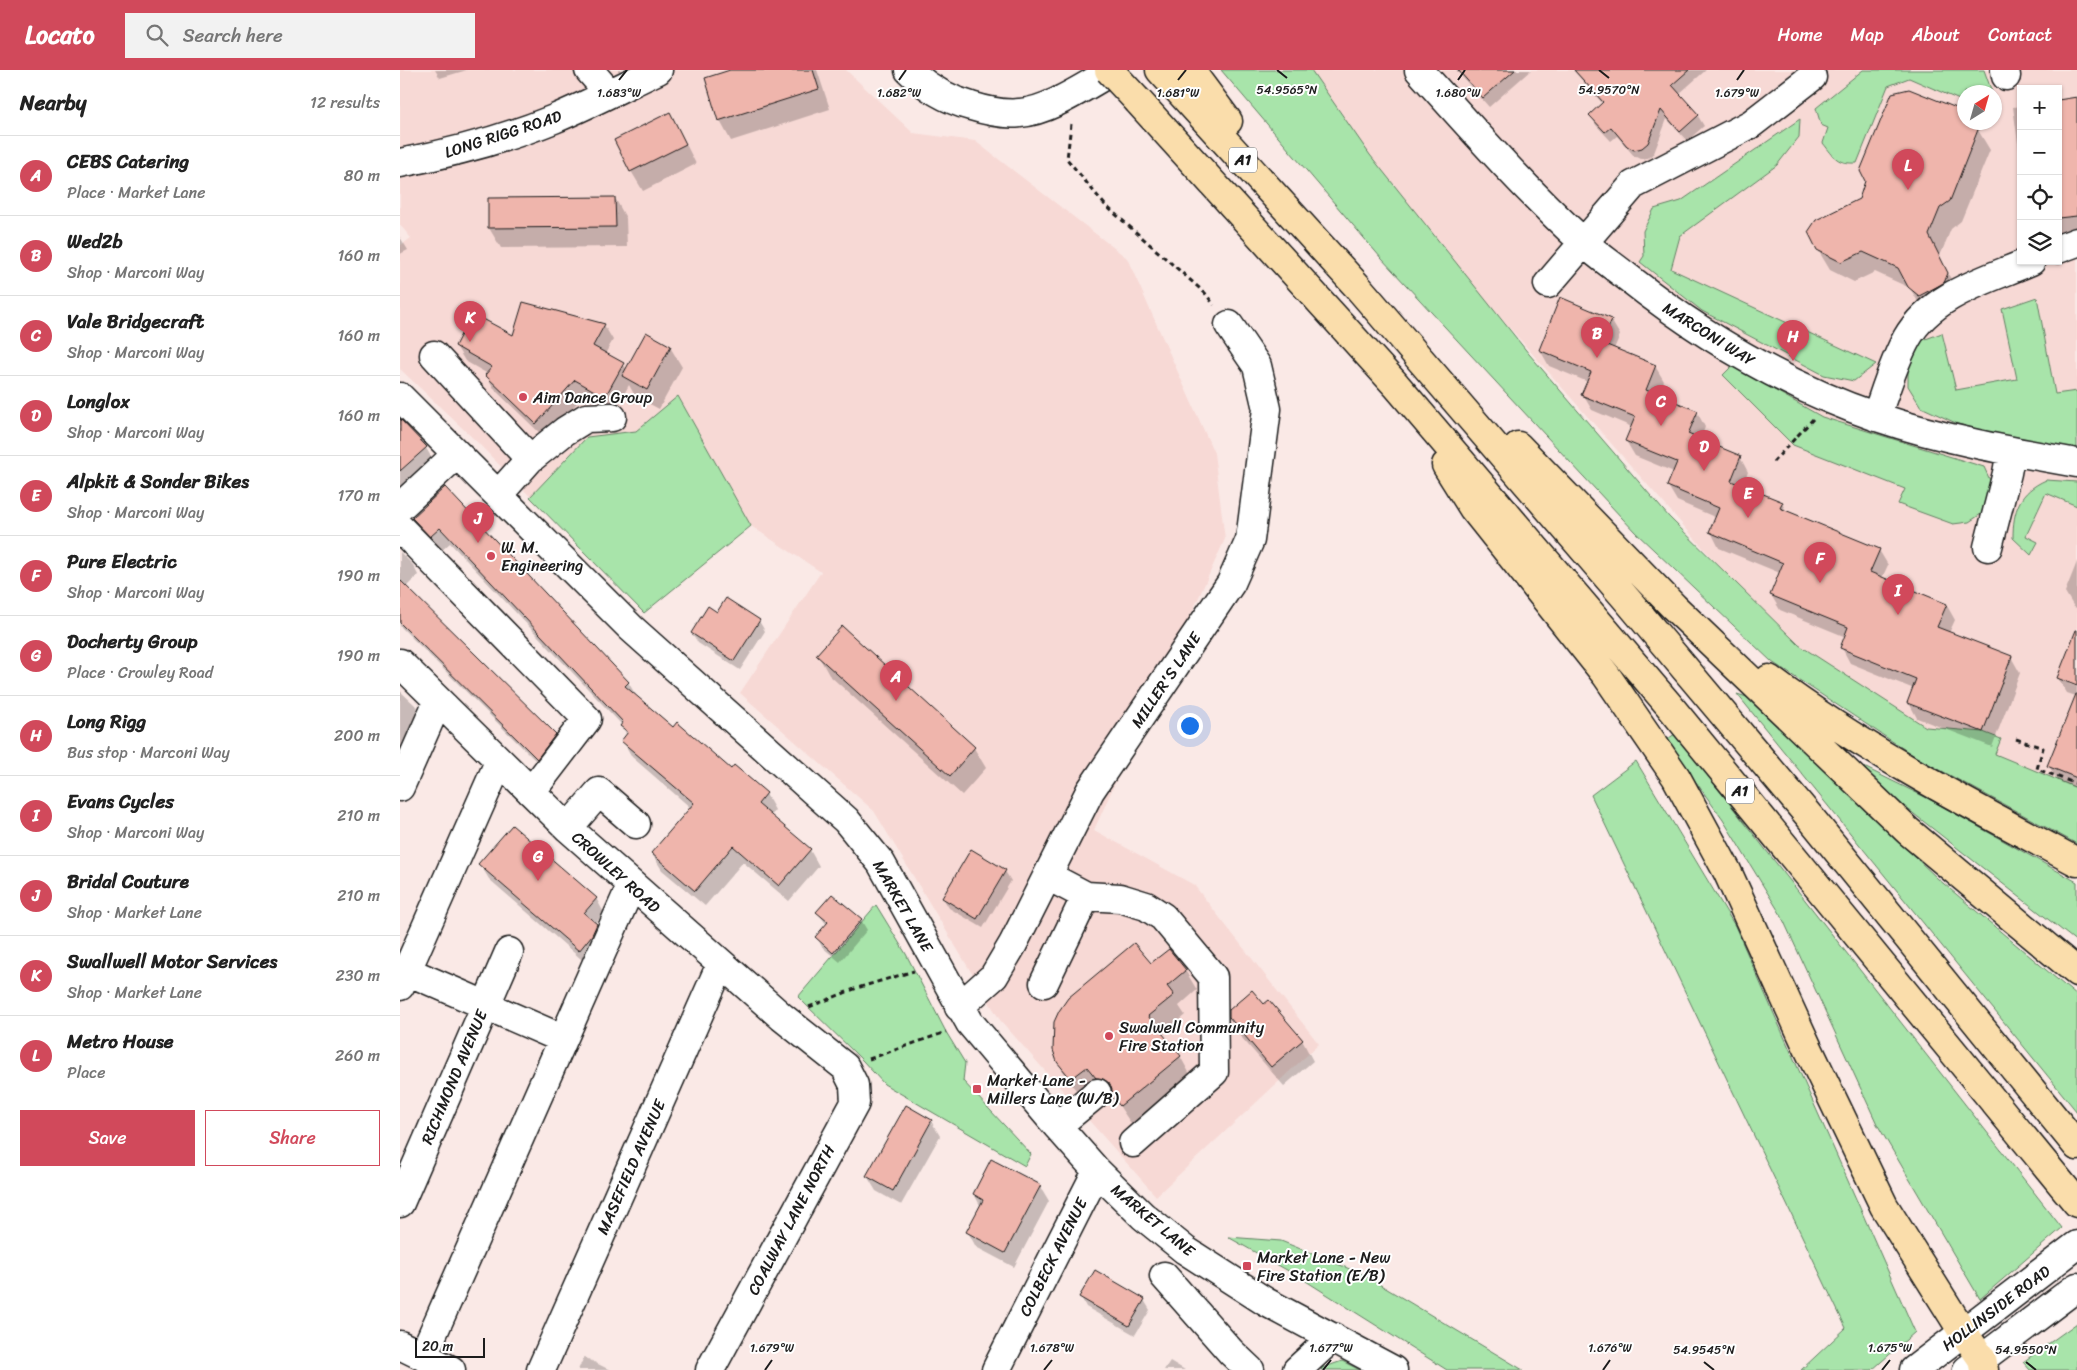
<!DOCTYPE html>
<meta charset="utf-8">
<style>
body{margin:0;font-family:Sriracha,sans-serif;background:#f2f2f2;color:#222}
.controls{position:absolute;right:15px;top:15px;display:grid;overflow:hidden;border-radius:0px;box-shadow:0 1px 4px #0004}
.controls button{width:45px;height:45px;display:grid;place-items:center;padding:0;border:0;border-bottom:1px solid #e0e0e0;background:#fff;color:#222;font:25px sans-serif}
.compass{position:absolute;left:1557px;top:15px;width:45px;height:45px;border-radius:50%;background:#fff;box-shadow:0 1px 4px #0004;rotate:37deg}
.scale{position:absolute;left:15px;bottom:12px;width:70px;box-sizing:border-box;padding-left:5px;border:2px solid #1c1c1c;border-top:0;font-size:14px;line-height:18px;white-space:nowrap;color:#1c1c1c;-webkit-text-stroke:4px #fff;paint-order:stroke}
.you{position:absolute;left:789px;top:655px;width:18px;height:18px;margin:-12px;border:4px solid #fff;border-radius:50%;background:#1a73e8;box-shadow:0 0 0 8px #1a73e833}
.badge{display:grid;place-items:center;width:32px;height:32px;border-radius:50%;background:#d1495b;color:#fff;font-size:16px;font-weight:700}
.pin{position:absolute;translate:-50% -41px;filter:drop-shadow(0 1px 2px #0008)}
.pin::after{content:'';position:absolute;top:26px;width:18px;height:15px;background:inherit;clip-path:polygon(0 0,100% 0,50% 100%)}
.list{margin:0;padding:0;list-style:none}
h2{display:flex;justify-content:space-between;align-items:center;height:65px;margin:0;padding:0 20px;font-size:21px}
h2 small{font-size:16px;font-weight:400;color:#767676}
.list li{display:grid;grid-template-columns:32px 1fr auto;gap:15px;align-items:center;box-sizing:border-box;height:80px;padding:0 20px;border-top:1px solid #e0e0e0}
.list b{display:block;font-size:19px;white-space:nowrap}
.list p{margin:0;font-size:16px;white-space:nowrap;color:#767676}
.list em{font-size:16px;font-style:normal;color:#767676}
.actions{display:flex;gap:10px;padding:15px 20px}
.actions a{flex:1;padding:11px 0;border:1px solid #d1495b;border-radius:0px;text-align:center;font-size:18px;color:#d1495b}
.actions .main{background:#d1495b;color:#fff}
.icon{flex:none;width:28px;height:28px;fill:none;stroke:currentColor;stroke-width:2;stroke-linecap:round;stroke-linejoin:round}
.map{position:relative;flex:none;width:1677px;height:1300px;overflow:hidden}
header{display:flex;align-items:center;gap:30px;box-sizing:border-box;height:70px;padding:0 25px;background:#d1495b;color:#fff}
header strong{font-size:24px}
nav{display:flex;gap:28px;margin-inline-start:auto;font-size:18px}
.search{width:350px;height:45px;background:#f2f2f2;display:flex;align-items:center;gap:12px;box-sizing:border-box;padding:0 18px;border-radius:0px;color:#767676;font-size:19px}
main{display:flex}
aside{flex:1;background:#fff}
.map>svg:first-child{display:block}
.built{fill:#f7d9d5;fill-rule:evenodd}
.green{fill:#a8e4aa;stroke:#628063}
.shadow{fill:#0003}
.building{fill:#efb5ac;stroke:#1c1c1c}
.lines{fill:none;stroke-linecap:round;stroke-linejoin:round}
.minor-casing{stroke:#1c1c1c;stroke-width:31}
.highway-casing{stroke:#1c1c1c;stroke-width:31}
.path{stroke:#1c1c1c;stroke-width:3;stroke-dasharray:5 4;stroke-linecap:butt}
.minor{stroke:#fff;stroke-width:28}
.highway{stroke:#faddab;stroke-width:28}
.highway-bridge-casing{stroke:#1c1c1c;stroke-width:31;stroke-linecap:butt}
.highway-bridge{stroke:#faddab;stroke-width:28}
.ticks{fill:none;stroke:#1c1c1c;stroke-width:2}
.poi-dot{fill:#d1495b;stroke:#fff;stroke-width:2}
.labels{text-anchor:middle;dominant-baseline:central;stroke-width:4;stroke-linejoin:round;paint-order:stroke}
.shield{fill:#fff;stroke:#606060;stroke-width:1}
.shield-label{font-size:15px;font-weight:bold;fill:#1c1c1c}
.street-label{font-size:16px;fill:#1c1c1c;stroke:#fff}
.poi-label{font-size:16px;fill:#1c1c1c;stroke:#fff;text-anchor:start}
.ticks-label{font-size:12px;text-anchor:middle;fill:#1c1c1c;stroke:#fff;stroke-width:4;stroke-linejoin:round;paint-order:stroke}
</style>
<header>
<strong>Locato</strong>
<div class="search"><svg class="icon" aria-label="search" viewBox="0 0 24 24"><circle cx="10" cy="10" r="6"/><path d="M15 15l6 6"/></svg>Search here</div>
<nav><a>Home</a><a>Map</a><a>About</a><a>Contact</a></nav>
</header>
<main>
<aside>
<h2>Nearby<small>12 results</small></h2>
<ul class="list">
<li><span class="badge">A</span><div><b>CEBS Catering</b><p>Place · Market Lane</p></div><em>80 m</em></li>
<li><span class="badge">B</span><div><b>Wed2b</b><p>Shop · Marconi Way</p></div><em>160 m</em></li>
<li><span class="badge">C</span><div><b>Vale Bridgecraft</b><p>Shop · Marconi Way</p></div><em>160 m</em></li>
<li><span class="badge">D</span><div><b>Longlox</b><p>Shop · Marconi Way</p></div><em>160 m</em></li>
<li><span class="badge">E</span><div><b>Alpkit &amp; Sonder Bikes</b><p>Shop · Marconi Way</p></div><em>170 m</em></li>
<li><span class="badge">F</span><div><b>Pure Electric</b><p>Shop · Marconi Way</p></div><em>190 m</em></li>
<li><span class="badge">G</span><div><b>Docherty Group</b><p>Place · Crowley Road</p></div><em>190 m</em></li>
<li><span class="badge">H</span><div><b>Long Rigg</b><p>Bus stop · Marconi Way</p></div><em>200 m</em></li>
<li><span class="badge">I</span><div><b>Evans Cycles</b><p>Shop · Marconi Way</p></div><em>210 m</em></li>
<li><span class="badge">J</span><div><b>Bridal Couture</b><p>Shop · Market Lane</p></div><em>210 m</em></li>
<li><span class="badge">K</span><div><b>Swallwell Motor Services</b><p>Shop · Market Lane</p></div><em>230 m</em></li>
<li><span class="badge">L</span><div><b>Metro House</b><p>Place</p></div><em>260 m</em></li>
</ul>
<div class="actions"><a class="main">Save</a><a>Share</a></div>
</aside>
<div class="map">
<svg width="1677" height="1300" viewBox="0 0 1677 1300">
<rect width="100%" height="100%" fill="#fae9e6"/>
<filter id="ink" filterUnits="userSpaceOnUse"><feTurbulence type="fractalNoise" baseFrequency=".02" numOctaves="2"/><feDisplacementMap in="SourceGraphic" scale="10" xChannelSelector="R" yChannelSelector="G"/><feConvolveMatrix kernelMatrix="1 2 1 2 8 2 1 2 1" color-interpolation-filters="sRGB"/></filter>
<g filter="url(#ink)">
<path class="built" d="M0,0h446l67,63 62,8 152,117 87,195 11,86 -131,291 100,55 125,159 -163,152 -156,-176 -126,-209 -134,-118 81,-121 -70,-46 -107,87 -167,-171 -77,-73v-123l11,-8 -11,-13z
M883,0h794v763l-279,-177zM1621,19h37v172h-37zM1564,22h30v30h-30z"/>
<path class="green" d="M821,0h90l59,85 159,199 140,163 130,128 127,82 57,5 18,7 -6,15 82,34v56l-161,-87 -144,-95 -137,-130 -254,-274z
M1463,0h121l8,22h-28v10l-55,-24 -21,8 -31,77c-20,1 -22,-5 -34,-20l5,-15 -7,-3 -5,-17z
M1400,49l-1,18 -22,28 -97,71 -9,33 205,95 -22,17 -30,-6 -122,-64 -62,-49 4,-6 -1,-25 11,-22 27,-8z
M1637,227l18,97 22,-3v59l-30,-2 -89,-24 -37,-17 -13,-21v-21l15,-25 19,-7 14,57 61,-11 -15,-70z
M1332,296l90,51 162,50 10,22 -10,23 -15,10 -16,2 -55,-20 7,-15 -112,-44 -70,-70z
M278,326l73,130 -107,87 -114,-116 57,-60 49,-6z
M1646,410l31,2v24l-31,-13 -20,43 12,6 -7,13 -18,-17c0,-28 6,-46 33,-58z
M1337,624l10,3 190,181 140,118v116z
M1275,664l387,494 -82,71 -103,-175 -96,-209 -58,-95 -57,-80z
M1236,691l99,165 180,406 -43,38h-71l45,-42 -255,-533z
M1464,697l65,32 148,83v60l-205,-161z
M476,835l30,49 40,78 19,31 -2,18 68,73 -6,12 -141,-82 -21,-23 -65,-64z
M828,1167l53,4 81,33 161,96h-76l-146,-92z
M1677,1253v47h-47l-7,-8z
M942,1291l18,9h-39l1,-2z"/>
<path class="shadow" d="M35,0h32l-27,8z
M218,0h42l-33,16z
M335,0h82l13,39 -99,32 -11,-20 -14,-42z
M1056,0h75l-42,37z
M1173,0h133l-27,24 19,22 6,10 -17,15 -20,-22 -13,34 -6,5 -8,1 -6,-3 -17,-20 -6,5 -15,-16 -5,-10 12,-11z
M1677,29v148l-19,2v-148z
M1621,36v59l-8,-58z
M1564,42v10l14,8 12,20 -29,71 -10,8 -11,27 18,38 -37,13 -11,-19 -35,-16 -21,10 -24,-12 -12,-20 42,-51z
M281,64l15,30 -53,27 -12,-20z
M215,128l11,20 1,29 -126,1 -12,-20z
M0,167l8,13 -8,4z
M124,234l80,21 9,15 -8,14 18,10 4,6 43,-23 12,20 -23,42 -24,-13 -6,-11 -15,27 -30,-17 -39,43 -50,-48 -9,-15 2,-1 -23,-13 -9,-15 58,-9z
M1211,250l9,15 -6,14 41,17 9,15 -6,15 39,16 8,15 -5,14 40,16 8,15 -6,15 40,16 5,10 92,37 9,15 -6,13 64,26 9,16 -6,13 62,24 9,16 -28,74 -75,-29 -8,-15 5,-14 -64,-26 -8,-15 4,-11 -66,-27 -9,-15 9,-22 -61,-25 -8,-16 6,-14 -40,-17 -9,-15 6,-14 -39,-16 -9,-15 6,-14 -40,-17 -9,-15 5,-13 -39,-16 -9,-16z
M0,350l26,28 11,19 -30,27 -7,-8z
M45,418l183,194 9,15 36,31 93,66 9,16 -5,6 40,34 9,16 -30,35 -46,-39 -38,44 -43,-36 -10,-16 39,-46 -59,-51 -9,-16 4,-5 -5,-11 -172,-182 -10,9 -18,-18 -9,-16z
M0,482l13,13 5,10 -12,12 149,148 6,9 -18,24 -143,-142z
M1677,492v46l-3,-1 -9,-15z
M318,544l41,7 6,10 -25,39 -42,-27 -6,-10z
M442,558l132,120 12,20 -24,27 -133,-120 -11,-20z
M1677,560v55l-8,-4v3l8,3v102l-19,-8 -9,-15 27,-70 -9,-3 -9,-15z
M0,621l15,14 6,10 -21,46z
M80,794l116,34 8,15 -9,11 10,17 -17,24 -99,-86z
M605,801l6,10 -28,47 -34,-20 -6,-10z
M433,825l28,25 6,10 -27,32 -18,-15 -5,-10 10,-12 -9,-12z
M751,895l34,5 12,20 -18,16 6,9 -23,20 18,21 11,20 -59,49 -18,-27 -30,1 -14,-16 -12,-21z
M864,936l38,34 11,21 -29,25 -42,-48 -12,-21z
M531,1051l9,15 -39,69 -25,-14 -9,-15z
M640,1116l9,15 -35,66 -38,-20 -8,-15 13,-25 -7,-13z
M681,1227l63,3 6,10 -15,25 -49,-28z
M184,1287l26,13h-32z
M770,1291l15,9h-21z"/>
<path class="building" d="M330,0h83l6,19 -101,32 -13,-43z
M1058,0h57l-32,28z
M1174,0h115l-17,15 27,30 -19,17 -19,-22 -13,33 -6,5 -8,2 -7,-4 -16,-19 -6,5 -16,-17 14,-13z
M1509,19l55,22v11h17l-31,79 -10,7 -11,27 19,38 -4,10 -25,13 -11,-9 -10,-19 -35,-16 -22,10 -24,-12 -9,-18 8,-12 43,-21 6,-18 -5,-10 32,-78z
M1677,27v119l-19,2v-118z
M270,42l16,32 -56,28 -16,-32z
M215,127l1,30 -128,1v-30z
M1160,227l52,22 -10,24 54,22 -10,25 52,21 -10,23 53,22 -10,25 52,21 -3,6 100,41 -10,23 77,32 -10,23 75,29 -29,76 -76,-29 9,-24 -76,-31 8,-21 -78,-32 13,-32 -74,-31 10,-24 -52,-22 10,-24 -52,-21 10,-24 -54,-22 10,-23 -52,-22z
M123,232l82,22 -12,22 31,17 -19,34 -30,-17 -39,44 -51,-49 7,-8 -37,-21 17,-33 41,22z
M246,262l25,14 -24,44 -25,-14z
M0,349l27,28 -27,24z
M45,417l184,195 -4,4 48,41 4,-5 54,47 3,-4 33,28 -9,11 53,45 -32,37 -46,-40 -38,45 -44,-38 43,-50 -73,-62 7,-9 -8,-6 3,-4 -183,-194 -10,9 -18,-19z
M0,510l156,154 -19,25 -137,-136z
M326,528l34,22 -26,41 -43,-28 17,-27 9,6z
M442,556l133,121 -25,29 -134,-121z
M1676,560h1v56l-20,-8z
M1676,624h1v84l-30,-12z
M112,755l85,73 -13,15 13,11 -5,11 -13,16 -101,-87z
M571,779l35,21 -29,49 -35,-21z
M432,824l30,25 -29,34 -18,-16 13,-15 -12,-10z
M734,873l17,20 18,-14 17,21 -19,16 7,9 -26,21 33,40 -61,50 -8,-9v-7l-3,-7 -6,-4 -7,-1 -9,-11 -16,12 -14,-17 -4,-12 1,-28 5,-11 9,-13z
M852,920l12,14 5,-4 34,40 -32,27 -42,-50v-7z
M506,1035l26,15 -39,71 -27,-15z
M591,1089l50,26 -36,68 -39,-21 17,-32 -10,-6z
M695,1200l50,29 -16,27 -50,-29z"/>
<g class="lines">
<g class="minor-casing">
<path id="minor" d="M189,0l20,23
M509,0c18,18 37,29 62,36 16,5 32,9 49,7 30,-2 68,-29 94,-43
M1019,0c53,59 105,118 164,172 13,12 29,23 43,34 76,60 159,110 251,141 65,22 132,34 200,46
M1605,0l1,6
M0,93c52,-10 105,-24 154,-44 36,-15 70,-33 104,-49
M1658,179l19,-7
M1148,214l85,-99 118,-61 61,-47
M34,285l96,104 -32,36
M0,327l231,231 215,192 35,43 89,160 87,103 40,45 46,45 42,34 81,52 127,68
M1476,347c9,-25 18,-56 31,-79 25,-44 80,-58 124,-77
M130,389l35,-28 21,-13 26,-1
M0,437l57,-53
M0,458l187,191 -56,73
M1588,477l19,-74 4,-22
M0,593l168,165 214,189 63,50 9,18 1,18 -145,267
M0,717l38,-86
M168,758l31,-36 37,32
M648,806l38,20 34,2 26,8 17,11 50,60 1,95 -81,71
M7,901l156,68
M644,913l42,-87
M0,916l99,-224
M559,937l35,-31 19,-32 77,-153 141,-208 19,-43 17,-131 -10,-43 -28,-41
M657,1056l40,-33
M0,1133l109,-251
M764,1206l67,76 19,18
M0,1275l51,25
M23,1286l208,-470
M141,1300l180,-406
M596,1300l101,-199
M897,1300l36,-33
M1514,1300l163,-125
M1567,1300l110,-83"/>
</g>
<g class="highway-casing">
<path id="highway" d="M760,0l197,216 272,316 185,220 263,324
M790,0l38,51
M738,31l258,284 272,319 409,499
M1118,376l156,161 234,224 169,141
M1046,395l27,43 133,167 70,102 51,94 80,175 77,160 79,126 19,27 2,11
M1369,609c95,71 203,127 308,183"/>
</g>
<path class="path" d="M671,54l-4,35 38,46 100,88 9,12
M1373,392l40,-43
M1616,669l27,9 -6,21 40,15
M409,937l48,-19 57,-17
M469,989l77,-27"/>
<use href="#minor" class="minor"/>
<use href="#highway" class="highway"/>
<g class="highway-bridge-casing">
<path id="highway-bridge" d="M709,0l29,31"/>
</g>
<use href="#highway-bridge" class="highway-bridge"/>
</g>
</g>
<path class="ticks" d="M877,0l10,8M1199,0l10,8M219,10l8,-10M499,10l7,-10M778,10l8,-10M1058,10l7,-10M1337,10l7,-10M1304,1292l10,8M1626,1292l10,8M365,1300l7,-10M644,1300l8,-10M923,1300l8,-10M1203,1300l7,-10M1482,1300l8,-10"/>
<g class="poi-dot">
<circle cx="123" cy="327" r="5"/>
<circle cx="91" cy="486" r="5"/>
<circle cx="709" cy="966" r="5"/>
<rect x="572" y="1014" width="10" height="10" rx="2.5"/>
<rect x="842" y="1191" width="10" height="10" rx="2.5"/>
</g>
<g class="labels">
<g class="shield">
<rect x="829" y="77.5" width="28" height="25" rx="4"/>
<rect x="1326" y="708.5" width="28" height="25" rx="4"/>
</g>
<g class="shield-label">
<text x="843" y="90">A1</text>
<text x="1340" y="721">A1</text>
</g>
<g class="street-label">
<text transform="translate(103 64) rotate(-18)">LONG RIGG ROAD</text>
<text transform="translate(1309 264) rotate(32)">MARCONI WAY</text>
<text transform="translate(766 610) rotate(-56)">MILLER'S LANE</text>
<text transform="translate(216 802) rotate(42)">CROWLEY ROAD</text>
<text transform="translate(503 836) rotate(60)">MARKET LANE</text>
<text transform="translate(54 1007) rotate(-67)">RICHMOND AVENUE</text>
<text transform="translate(231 1097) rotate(-66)">MASEFIELD AVENUE</text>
<text transform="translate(391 1150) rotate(-62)">COALWAY LANE NORTH</text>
<text transform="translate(753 1150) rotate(40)">MARKET LANE</text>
<text transform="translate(653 1187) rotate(-63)">COLBECK AVENUE</text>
<text transform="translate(1596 1238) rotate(-37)">HOLLINSIDE ROAD</text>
</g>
<g class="poi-label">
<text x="133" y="327">Aim Dance Group</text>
<text x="101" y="477">W. M.<tspan x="101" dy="18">Engineering</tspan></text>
<text x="719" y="957">Swalwell Community<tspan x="719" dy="18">Fire Station</tspan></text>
<text x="587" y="1010">Market Lane -<tspan x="587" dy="18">Millers Lane (W/B)</tspan></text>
<text x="857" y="1187">Market Lane - New<tspan x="857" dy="18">Fire Station (E/B)</tspan></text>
</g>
</g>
<g class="ticks-label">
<text x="887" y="24">54.9565°N</text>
<text x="1209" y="24">54.9570°N</text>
<text x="219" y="27">1.683°W</text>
<text x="499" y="27">1.682°W</text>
<text x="778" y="27">1.681°W</text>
<text x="1058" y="27">1.680°W</text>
<text x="1337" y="27">1.679°W</text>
<text x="372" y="1282">1.679°W</text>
<text x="652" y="1282">1.678°W</text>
<text x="931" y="1282">1.677°W</text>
<text x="1210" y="1282">1.676°W</text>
<text x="1490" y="1282">1.675°W</text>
<text x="1304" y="1284">54.9545°N</text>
<text x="1626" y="1284">54.9550°N</text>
</g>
</svg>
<div class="controls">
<button>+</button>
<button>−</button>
<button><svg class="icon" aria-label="locate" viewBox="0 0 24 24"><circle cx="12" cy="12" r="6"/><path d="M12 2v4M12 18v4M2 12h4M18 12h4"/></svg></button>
<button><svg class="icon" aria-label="layers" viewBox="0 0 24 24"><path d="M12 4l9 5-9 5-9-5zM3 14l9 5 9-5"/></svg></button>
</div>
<svg class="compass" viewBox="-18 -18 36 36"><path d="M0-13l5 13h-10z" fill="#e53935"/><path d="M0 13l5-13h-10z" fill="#767676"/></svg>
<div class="scale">20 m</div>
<div class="you"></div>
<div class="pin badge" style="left:496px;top:631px">A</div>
<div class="pin badge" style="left:1197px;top:288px">B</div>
<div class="pin badge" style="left:1261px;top:356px">C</div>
<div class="pin badge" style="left:1304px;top:401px">D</div>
<div class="pin badge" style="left:1348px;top:448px">E</div>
<div class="pin badge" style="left:1420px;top:513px">F</div>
<div class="pin badge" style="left:138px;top:811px">G</div>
<div class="pin badge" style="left:1393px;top:291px">H</div>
<div class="pin badge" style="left:1498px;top:545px">I</div>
<div class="pin badge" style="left:78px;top:473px">J</div>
<div class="pin badge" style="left:70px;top:272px">K</div>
<div class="pin badge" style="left:1508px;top:120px">L</div>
</div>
</main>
